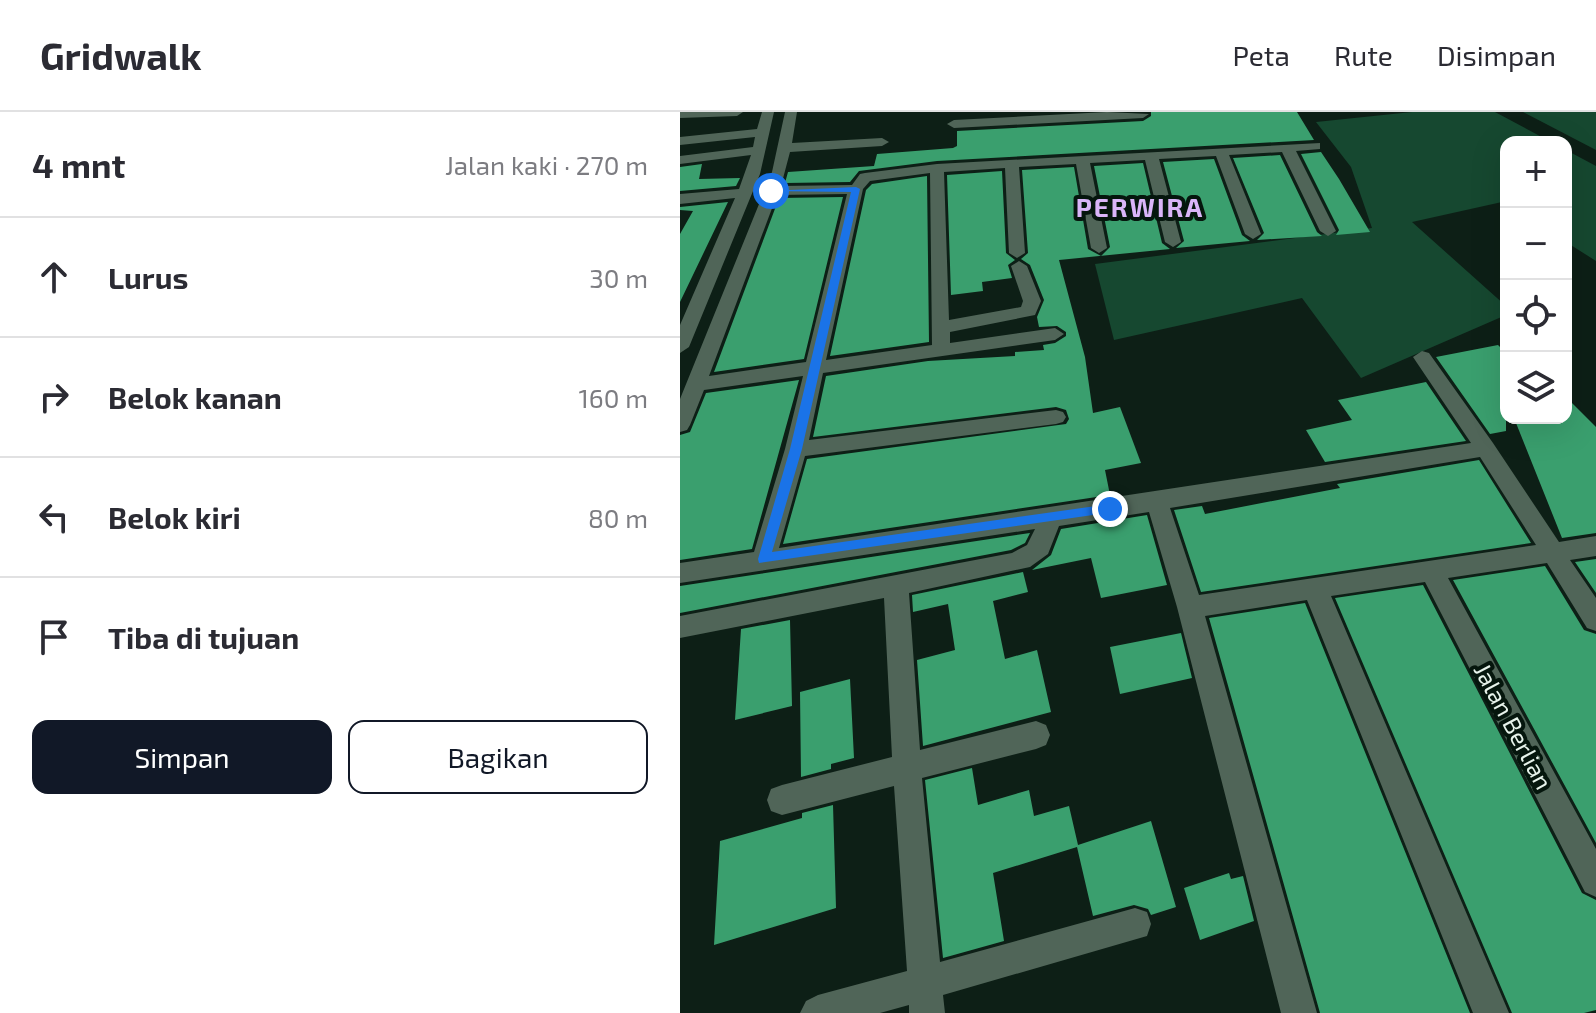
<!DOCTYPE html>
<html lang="id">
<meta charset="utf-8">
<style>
body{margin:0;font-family:"Exo 2",sans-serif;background:#f2f2f3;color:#2b2b33}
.controls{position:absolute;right:24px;top:24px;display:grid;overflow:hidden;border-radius:16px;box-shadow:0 8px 32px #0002}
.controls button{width:72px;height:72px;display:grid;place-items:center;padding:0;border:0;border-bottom:2px solid #e1e1e2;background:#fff;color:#2b2b33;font:40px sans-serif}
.stop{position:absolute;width:24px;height:24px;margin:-18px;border:6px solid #1a73e8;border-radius:50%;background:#fff}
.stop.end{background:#1a73e8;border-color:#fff;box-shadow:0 2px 8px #0008}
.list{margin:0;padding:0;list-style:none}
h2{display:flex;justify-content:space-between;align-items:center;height:104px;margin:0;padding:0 32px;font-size:34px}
h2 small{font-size:26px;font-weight:400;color:#7c7c81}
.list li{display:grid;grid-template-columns:52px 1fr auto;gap:24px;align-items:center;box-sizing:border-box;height:120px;padding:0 32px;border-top:2px solid #e1e1e2}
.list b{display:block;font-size:30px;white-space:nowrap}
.list em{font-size:26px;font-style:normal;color:#7c7c81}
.actions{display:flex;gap:16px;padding:24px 32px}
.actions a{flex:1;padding:18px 0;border:2px solid #111827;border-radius:16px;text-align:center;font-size:28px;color:#111827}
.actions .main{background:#111827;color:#fff}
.icon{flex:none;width:44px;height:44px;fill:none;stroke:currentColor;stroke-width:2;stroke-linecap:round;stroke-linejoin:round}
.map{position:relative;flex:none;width:916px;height:901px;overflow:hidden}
header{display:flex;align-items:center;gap:48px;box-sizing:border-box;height:112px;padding:0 40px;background:#fff;border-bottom:2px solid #e1e1e2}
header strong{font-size:38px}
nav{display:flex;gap:44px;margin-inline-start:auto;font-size:28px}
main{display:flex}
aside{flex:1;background:#fff}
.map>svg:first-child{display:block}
.green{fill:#164830}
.building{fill:#3a9f6e}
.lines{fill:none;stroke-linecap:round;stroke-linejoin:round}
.minor{fill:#506558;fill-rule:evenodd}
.route{fill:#1a73e8}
.labels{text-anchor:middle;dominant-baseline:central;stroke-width:8;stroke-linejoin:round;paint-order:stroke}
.street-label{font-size:24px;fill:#e7f3eb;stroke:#05160d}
.far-district-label{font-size:26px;font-weight:bold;letter-spacing:2px;fill:#dab5f9;stroke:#05160d}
</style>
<header>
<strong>Gridwalk</strong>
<nav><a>Peta</a><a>Rute</a><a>Disimpan</a></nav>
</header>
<main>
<aside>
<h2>4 mnt<small>Jalan kaki · 270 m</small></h2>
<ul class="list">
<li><svg class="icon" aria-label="ahead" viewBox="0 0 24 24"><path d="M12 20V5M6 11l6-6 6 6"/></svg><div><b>Lurus</b></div><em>30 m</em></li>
<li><svg class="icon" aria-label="right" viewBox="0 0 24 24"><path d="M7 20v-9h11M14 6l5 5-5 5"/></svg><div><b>Belok kanan</b></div><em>160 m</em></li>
<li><svg class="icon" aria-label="left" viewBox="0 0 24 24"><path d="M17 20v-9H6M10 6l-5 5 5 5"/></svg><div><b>Belok kiri</b></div><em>80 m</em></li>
<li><svg class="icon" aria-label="arrive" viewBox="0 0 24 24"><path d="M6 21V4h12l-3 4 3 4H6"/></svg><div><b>Tiba di tujuan</b></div></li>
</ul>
<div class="actions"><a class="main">Simpan</a><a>Bagikan</a></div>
</aside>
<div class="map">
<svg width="916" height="901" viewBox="0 0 916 901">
<rect width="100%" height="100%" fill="#0d1f16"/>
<path class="green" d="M732,0h83l56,30h-45v62l-4,-2 -90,20 94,84v9l-145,63 -59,-80 -188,42 -19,-76 277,-36 -21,-61 -35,-45z
M843,0h73v38z
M886,38l30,16v95l-30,-19z"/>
<path class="building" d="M471,0h146l17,28 -377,21 -78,10 -9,11 -65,1 3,-11 86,-6 3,-12 76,-6 4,-2v-15l186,-10 8,-5z
M641,40l18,27 31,53 -34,3 3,-5 -38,-76z
M600,43l37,77 5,4 -65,4 7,-7 -31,-75z
M534,47l28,76 8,6 -74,7 8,-7 -21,-79z
M463,51l19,80 8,6 -111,11 26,97 8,56 27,-6 21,56 -36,7 5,25 -327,49 24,-85 259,-35 3,-5 -3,-9 -10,-3 -243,30 13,-61 102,-15 87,-5v-4l29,-2 -1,-5 12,-2 11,-7v-4l-9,-6 -18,1 -2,-10 7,-17 -14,-35 -9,-6 7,-6 -6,-83 52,-3 14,82 13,7 9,-9 -16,-81z
M22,52l-3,15 41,-1 -4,8 -56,5v-24z
M322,59l4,82 9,7 -7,5 4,13 -30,4 1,9 -32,4 -4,-120z
M247,64l2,166 -99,14 36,-166 6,-6z
M163,85l-39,162 -90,13 65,-174z
M48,90l-48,100v-68l13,-23 -13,-1v-3z
M818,233l8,8v78l-16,3 -54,-77z
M119,268l-47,169 -72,11v-125l10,-3 16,-39z
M746,270l40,59 -141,21 -19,-32 46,-10 -14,-20z
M886,285l30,30v106l-34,5 -48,-120h52z
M799,348l52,83 -330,49 -27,-82 28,-4 3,8 135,-26 -3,-4z
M467,403l20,70 -66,13 -10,-40 -59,12 19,-15 10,-26z
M350,421l-5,10 -14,7 -331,63v-27z
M916,447v34l-21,-31z
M865,454l39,64 12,4v209l-143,-263z
M343,460l5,20 -35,9 12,58 32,-9 14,62 -128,34 -6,-86 38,-10 -7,-46 -35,8 -1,-17z
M743,473l159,308 14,7v110l-12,3h-72l-177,-415z
M625,491l165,410h-150l-111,-395z
M110,508l2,86 -57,14 6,-91z
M501,521l11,45 -72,16 -10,-47z
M170,567l4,79 -23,6v5l-30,8 -1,-85z
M292,656l6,37 51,-15 5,26 35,-10 9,39 73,-24 25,86 -25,8 -3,-6 -14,-4 -41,11 -16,-69 -84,26 11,68 -61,17 -18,-178z
M153,693l3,103 -122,37 6,-104 82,-23v-5z
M549,761l2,6 12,-3 11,45 -54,19 -16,-52z"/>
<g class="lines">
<path class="minor" d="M0,0h63l-6,4 -57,2z
M82,0h12l-14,62 -71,173 -9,6v-28l55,-127 -55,6v-10l59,-5 12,-34 -71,9v-8l73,-9 2,-10 -75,8v-8l77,-8z
M105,0h12l-5,31 90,-5 7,4 -7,4 -92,6 -9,34 71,-1 8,-11 5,-1 72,-9 383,-21v6l-24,2 40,80 -8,5 -8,-5 -38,-79 -53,3 32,79 -8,5 -8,-5 -29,-78 -57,3 22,83 -8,5 -8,-5 -20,-82 -55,3 17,85 -8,5 -8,-5 -15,-84 -57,3 6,86 -8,5 -8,-5 -4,-85 -61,4 5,148 72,-13 2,-6 -12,-35 8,-5 8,5 14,35 -6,14 -85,17v11l105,-15 9,6 -9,6 -232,33 -14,67 247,-30 7,2 3,5 -3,5 -7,2 -251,32 -26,92 692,-105 -58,-86 9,-6 7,2 64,90 66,99 37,-6v20l-26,4 26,38v33l-9,-3 -40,-65 -99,15 148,271v48l-11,-5 -160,-310 -94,14 178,417h-36l-166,-413 -102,16 112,397h-36l-104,-406 -28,-95 -90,14 -11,28 -18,13 -121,26 11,157 116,-29 10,4 4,10 -4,10 -10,4 -114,29 18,184 195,-54 12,4 4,12 -4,12 -204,59 2,18h-36v-8l-29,8h-80l6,-12 12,-6 89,-24 -13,-185 -112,29 -11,-4 -4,-11 4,-11 11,-4 110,-28 -8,-159 -204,40v-22l332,-63 15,-8 8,-16 -355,54v-20l74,-11 31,-103 18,-73 -99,14 -14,35 -3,5 -7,2v-33l92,-227zM250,61l2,172 -106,15 37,-171 7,-8zM167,82l-41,168 -97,14 68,-181zM800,345l56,88 -337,50 -29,-87z
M427,0l42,2 -6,4 -189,10 -7,-4 7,-4z"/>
</g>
<path class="route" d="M176,75l4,2 -58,260 -30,103 338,-48 4,2v6l-355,51 -1,-4 32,-110 61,-257 -84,-1z"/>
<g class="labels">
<g class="street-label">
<text transform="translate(834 614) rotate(62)">Jalan Berlian</text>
</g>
<g class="far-district-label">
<text x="460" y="94">PERWIRA</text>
</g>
</g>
</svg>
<div class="controls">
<button>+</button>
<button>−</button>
<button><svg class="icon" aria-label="locate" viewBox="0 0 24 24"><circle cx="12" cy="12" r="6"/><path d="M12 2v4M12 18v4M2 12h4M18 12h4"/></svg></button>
<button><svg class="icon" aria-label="layers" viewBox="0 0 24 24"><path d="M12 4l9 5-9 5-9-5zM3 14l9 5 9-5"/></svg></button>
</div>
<div class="stop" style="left:91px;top:79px"></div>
<div class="stop end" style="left:430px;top:397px"></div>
</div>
</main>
